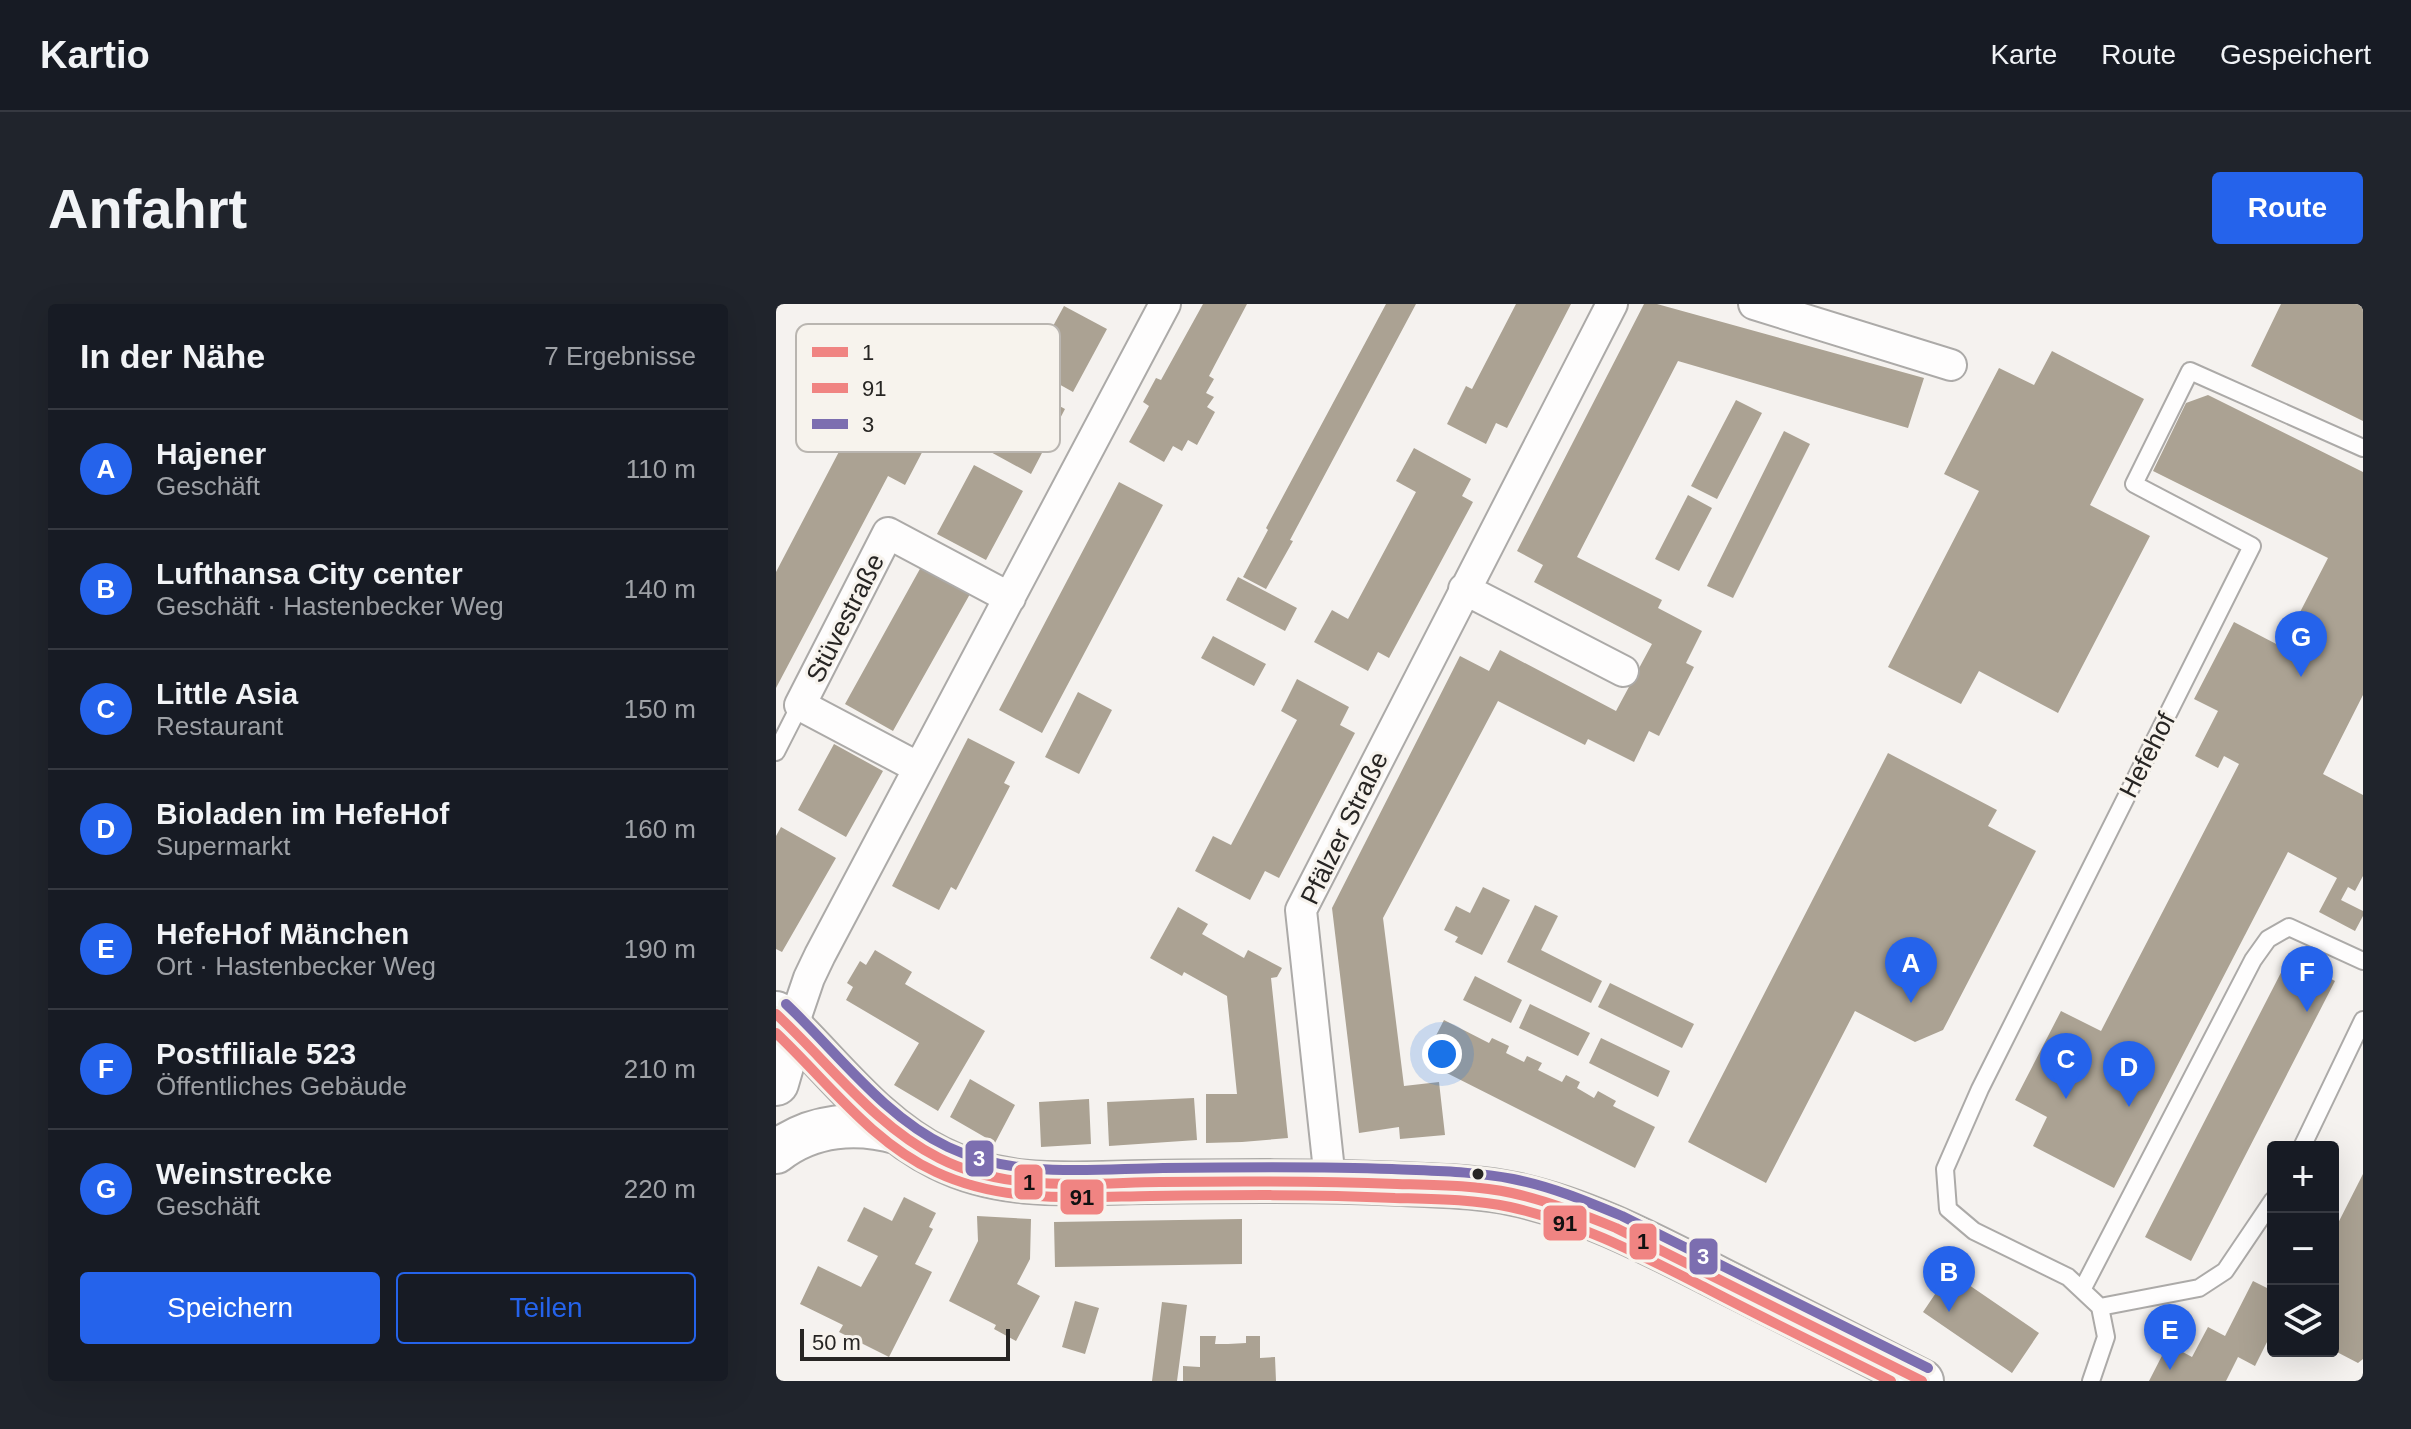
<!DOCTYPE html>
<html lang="de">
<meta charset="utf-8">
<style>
body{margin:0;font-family:Helvetica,sans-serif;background:#20242c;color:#f1f3f6}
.controls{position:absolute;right:24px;bottom:24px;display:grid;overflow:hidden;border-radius:8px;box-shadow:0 8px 32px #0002}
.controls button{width:72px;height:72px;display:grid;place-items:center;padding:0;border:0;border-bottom:2px solid #363941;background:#171b24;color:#f1f3f6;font:40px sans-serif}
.scale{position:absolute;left:24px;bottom:20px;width:210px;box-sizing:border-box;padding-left:8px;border:4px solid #272523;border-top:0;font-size:22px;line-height:28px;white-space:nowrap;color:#272523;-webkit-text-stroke:6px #f7f3ed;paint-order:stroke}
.you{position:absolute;left:666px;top:750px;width:28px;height:28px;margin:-20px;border:6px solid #fff;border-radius:50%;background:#1a73e8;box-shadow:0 0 0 12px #1a73e833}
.badge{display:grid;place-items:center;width:52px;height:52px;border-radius:50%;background:#2563eb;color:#fff;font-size:26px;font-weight:700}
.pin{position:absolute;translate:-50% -66px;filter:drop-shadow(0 2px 4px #0008)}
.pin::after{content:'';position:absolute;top:42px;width:28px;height:24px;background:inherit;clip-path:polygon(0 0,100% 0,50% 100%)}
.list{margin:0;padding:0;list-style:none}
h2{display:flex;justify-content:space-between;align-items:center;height:104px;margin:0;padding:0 32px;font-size:34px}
h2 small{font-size:26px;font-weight:400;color:#9ea1a6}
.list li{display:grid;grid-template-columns:52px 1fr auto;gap:24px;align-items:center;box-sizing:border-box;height:120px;padding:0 32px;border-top:2px solid #363941}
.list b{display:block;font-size:30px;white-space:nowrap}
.list p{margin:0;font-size:26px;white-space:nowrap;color:#9ea1a6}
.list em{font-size:26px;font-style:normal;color:#9ea1a6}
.actions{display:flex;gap:16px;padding:24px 32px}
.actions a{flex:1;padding:18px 0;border:2px solid #2563eb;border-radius:8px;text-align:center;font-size:28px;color:#2563eb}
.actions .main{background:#2563eb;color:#fff}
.icon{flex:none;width:44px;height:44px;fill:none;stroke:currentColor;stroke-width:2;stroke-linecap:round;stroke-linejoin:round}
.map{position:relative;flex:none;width:1587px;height:1077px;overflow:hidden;border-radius:8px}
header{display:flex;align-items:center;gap:48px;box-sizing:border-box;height:112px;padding:0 40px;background:#171b24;border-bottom:2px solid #363941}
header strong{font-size:38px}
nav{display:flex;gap:44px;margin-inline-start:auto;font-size:28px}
.intro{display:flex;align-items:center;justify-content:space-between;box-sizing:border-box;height:192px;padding:0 48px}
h1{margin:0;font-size:56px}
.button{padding:20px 36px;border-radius:8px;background:#2563eb;color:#fff;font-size:28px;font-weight:700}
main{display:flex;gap:48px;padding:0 48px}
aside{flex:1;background:#171b24;border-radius:8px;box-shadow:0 8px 32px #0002}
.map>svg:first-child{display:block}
.building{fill:#aba293}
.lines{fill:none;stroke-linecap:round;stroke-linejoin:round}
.service-casing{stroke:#acaaa8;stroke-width:20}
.minor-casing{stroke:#acaaa8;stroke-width:34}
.secondary-casing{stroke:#acaaa8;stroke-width:46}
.primary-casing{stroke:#acaaa8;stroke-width:48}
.service{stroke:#fefdfd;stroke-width:16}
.minor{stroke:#fefdfd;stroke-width:30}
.secondary{stroke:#fefdfd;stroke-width:42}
.primary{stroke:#fefdfd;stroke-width:44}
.bus-1-casing{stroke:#f7f3ed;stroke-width:16}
.bus-2-casing{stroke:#f7f3ed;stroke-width:16}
.bus-3-casing{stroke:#f7f3ed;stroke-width:16}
.bus-1{stroke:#f08482;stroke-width:10}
.bus-2{stroke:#f08482;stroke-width:10}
.bus-3{stroke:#7c6eb0;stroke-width:10}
.bus-dot{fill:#272523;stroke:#f7f3ed;stroke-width:3}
.labels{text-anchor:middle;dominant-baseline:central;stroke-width:6;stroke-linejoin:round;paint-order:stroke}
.street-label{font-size:26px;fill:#272523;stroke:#f7f3ed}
.key{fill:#f7f3ed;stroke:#b9b5b0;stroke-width:2}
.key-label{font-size:22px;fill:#272523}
.line-badge{stroke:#f7f3ed;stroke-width:3}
.badge-label{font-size:22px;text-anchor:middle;font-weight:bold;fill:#fff}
.pale-badge-label{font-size:22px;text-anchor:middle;font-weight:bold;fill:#111}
</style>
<header>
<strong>Kartio</strong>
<nav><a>Karte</a><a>Route</a><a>Gespeichert</a></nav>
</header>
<div class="intro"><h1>Anfahrt</h1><a class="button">Route</a></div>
<main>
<aside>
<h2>In der Nähe<small>7 Ergebnisse</small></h2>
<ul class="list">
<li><span class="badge">A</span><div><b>Hajener</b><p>Geschäft</p></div><em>110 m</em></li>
<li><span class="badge">B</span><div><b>Lufthansa City center</b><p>Geschäft · Hastenbecker Weg</p></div><em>140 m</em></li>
<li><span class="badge">C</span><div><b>Little Asia</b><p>Restaurant</p></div><em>150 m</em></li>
<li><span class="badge">D</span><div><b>Bioladen im HefeHof</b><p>Supermarkt</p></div><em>160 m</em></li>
<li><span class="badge">E</span><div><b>HefeHof Mänchen</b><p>Ort · Hastenbecker Weg</p></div><em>190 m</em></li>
<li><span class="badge">F</span><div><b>Postfiliale 523</b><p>Öffentliches Gebäude</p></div><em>210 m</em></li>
<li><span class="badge">G</span><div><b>Weinstrecke</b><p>Geschäft</p></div><em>220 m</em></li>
</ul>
<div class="actions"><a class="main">Speichern</a><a>Teilen</a></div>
</aside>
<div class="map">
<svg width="1587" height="1077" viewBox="0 0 1587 1077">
<rect width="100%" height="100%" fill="#f5f2ef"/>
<path class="building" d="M427,0h44l-38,72 5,3 -8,14 8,4 -7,10 8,5 -18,33 -9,-5 -6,11 -9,-5 -9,16 -35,-20 20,-36 -6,-4 13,-24 5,2z
M610,0h30l-126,236 3,1 -27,48 -23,-12 25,-47 -2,-2z
M740,0h55l-64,124 -11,-5 -10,21 -39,-20 19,-38 6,3z
M868,0h13l267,74 -16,50 -230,-67 -101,196 85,43 -4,8 44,23 -16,32 8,4 -35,69 -10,-5 -15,31 -46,-23 -3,6 -87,-44 -115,217 21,168 35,-4 6,53 -45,4 -1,-12 -40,6 -27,-225 128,-252 29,15 11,-21 116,61 36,-67 -118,-62 9,-17 -26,-14z
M1505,0h82v117l-112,-55z
M288,2l43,23 -34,63 -43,-24z
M1276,47l92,48 -54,106 60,31 -92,177 -79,-42 -18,33 -73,-37 91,-176 -35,-17 55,-106 35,17z
M245,81l44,24 -34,65 -44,-24z
M1432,91l155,77v223l-40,79 40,21v81l-8,15 -7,-4 -7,13 22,11v5l-8,15 -36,-19 18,-34 -49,-26 -174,336 -81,-42 14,-29 -32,-17 46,-89 40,20 138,-267 -15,-8 -6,12 -23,-12 23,-45 -24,-12 40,-77 48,25 46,-89 -175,-87 33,-68z
M960,96l26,13 -45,86 -26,-13z
M97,106l56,29 -24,46 -17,-9 -112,212v-116l67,-128 9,5z
M1008,127l26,13 -77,154 -26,-12z
M638,144l57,31 -9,17 11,6 -84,156 -11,-6 -10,19 -54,-29 18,-32 16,9 68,-127 -20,-11z
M198,161l49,26 -37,69 -49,-26z
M343,178l44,23 -121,228 -43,-23z
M912,191l24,13 -33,63 -24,-12z
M145,263l49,27 -77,137 -48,-27z
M462,273l59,31 -12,23 -59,-31z
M437,332l53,28 -12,22 -53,-28z
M521,375l52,28 -9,18 15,8 -76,145 -14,-7 -15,29 -55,-29 18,-35 18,9 66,-125 -16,-9z
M302,388l34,18 -33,64 -34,-17z
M192,434l47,24 -11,21 6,3 -54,104 -5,-3 -12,23 -47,-24z
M58,440l49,27 -37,66 -48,-27z
M1112,449l109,57 -9,16 48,25 -93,179 -28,12 -60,-31 -89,172 -78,-41z
M5,523l55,31 -54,94 -6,-3v-113z
M707,583l27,13 -28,55 -27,-13 3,-5 -14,-7 12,-24 14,7z
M759,601l23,11 -17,34 61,31 -11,22 -84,-41z
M402,603l30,17 -6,10 42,24 4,-8 34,18 -5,9 -6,1 17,160 -46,4 -36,1v-49h31l-10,-98 -43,-24 -2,4 -32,-18z
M99,646l37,22 -7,12 80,47 -47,80 -44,-26 25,-42 -73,-43 7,-13 -6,-4 13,-22 6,4z
M1513,653l46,24 -144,280 -46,-24z
M699,672l47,24 -11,23 -48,-23z
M834,679l84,41 -12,24 -84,-41z
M754,700l60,29 -12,23 -59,-28z
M668,716l45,23 3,-5 17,8 -3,7 18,9 3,-6 15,7 -4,7 24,12 4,-7 14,7 -3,6 17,10 4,-7 18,10 -3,5 42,21 -20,41 -212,-107z
M825,734l69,33 -12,26 -69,-34z
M194,775l45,26 -20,38 -45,-26z
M418,794l3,42 -88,6 -2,-44z
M313,795l2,45 -50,3 -2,-45z
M1587,870v185l-5,4 -25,-13v-117z
M128,893l32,16 -7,14 4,2 -18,35 17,8 -43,85 -50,-25 4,-7 -43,-21 18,-38 43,21 17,-31 -31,-15 17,-34 28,14z
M201,912l54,3 -1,40 -13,25 23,12 -24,45 -22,-12 2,-4 -47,-24 29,-60z
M466,915v45l-187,3 -1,-45z
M1174,968l89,61 -27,40 -89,-61z
M1477,977l20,10v39l-18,36 -17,-9 -12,24h-77l19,-37 24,13 16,-30 17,9z
M299,997l24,7 -14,46 -23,-7z
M386,998l25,3 -10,76h-25z
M424,1032h16l-1,8h13l18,-1v-7h14v22l15,-1 1,24h-93v-15l17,1z"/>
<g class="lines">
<g class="service-casing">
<path id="service" d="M0,448l24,-47
M1526,843l61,-127
M1306,986l171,-330 15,-21 21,-12 74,34
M1324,1003l99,-19 26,-17 48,-71
M1315,1077l15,-44 -6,-30 -32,-30 -94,-46 -26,-22 -3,-40 35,-80 272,-543 -118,-62 56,-113 173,77"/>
</g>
<g class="minor-casing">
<path id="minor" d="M978,0l197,61
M688,285l159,82
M143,464l-119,-63 88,-172 122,65
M16,724l17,-50 11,-23 345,-651
M554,876l-29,-270 311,-606"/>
</g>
<g class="secondary-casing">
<path id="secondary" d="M16,724c46,46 88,101 147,130 65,33 135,25 206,24 86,-1 172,-2 258,2 37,2 74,2 111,10 72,15 139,51 204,84 68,35 136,69 204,103
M0,848c36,-28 81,-31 123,-19"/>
</g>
<g class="primary-casing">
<path id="primary" d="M0,710l16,14 -16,55"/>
</g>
<use href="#service" class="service"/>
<use href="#minor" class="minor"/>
<use href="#secondary" class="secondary"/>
<use href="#primary" class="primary"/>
<g class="bus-1-casing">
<path id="bus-1" d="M0,710c53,49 98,111 163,144 68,35 148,25 221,24 79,-1 158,-1 237,2 38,1 78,1 115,9 36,8 70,21 104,35l306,153"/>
</g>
<g class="bus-2-casing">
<path id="bus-2" d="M0,729c51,48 95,109 160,139 68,32 142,25 215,24 81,-1 162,-2 244,2 38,1 77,1 115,9 69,15 133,49 196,81 61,32 123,62 185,93"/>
</g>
<g class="bus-3-casing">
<path id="bus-3" d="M10,700c51,48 97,112 162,143 67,32 143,22 215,21 76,-1 153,-2 229,1 40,2 81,2 121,10 37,7 73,22 109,37l306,152"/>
</g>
<use href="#bus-1" class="bus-1"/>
<use href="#bus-2" class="bus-2"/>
<use href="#bus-3" class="bus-3"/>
</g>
<circle class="bus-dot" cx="702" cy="870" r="7"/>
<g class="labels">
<g class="street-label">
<text transform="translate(69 314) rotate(-63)">Stüvestraße</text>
<text transform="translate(1371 451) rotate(-63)">Hefehof</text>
<text transform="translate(568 524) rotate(-64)">Pfälzer Straße</text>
</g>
</g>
<rect x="20" y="20" width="264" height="128" rx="12" class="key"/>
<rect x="36" y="43" width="36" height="10" fill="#f08482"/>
<rect x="36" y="79" width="36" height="10" fill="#f08482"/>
<rect x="36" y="115" width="36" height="10" fill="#7c6eb0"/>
<g class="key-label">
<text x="86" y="56">1</text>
<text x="86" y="92">91</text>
<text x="86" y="128">3</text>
</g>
<g class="line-badge">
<rect x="188" y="835" width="31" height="39" rx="8" fill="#7c6eb0"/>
<rect x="237" y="859" width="31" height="38" rx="8" fill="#f08482"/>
<rect x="283" y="874" width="46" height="38" rx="8" fill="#f08482"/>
<rect x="766" y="900" width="46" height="38" rx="8" fill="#f08482"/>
<rect x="852" y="918" width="30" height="39" rx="8" fill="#f08482"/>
<rect x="912" y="933" width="31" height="39" rx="8" fill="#7c6eb0"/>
</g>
<g class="badge-label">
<text x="203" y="862">3</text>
<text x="927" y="960">3</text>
</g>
<g class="pale-badge-label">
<text x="253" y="886">1</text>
<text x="306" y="901">91</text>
<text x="789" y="927">91</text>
<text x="867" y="945">1</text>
</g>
</svg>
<div class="controls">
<button>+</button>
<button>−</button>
<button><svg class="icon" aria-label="layers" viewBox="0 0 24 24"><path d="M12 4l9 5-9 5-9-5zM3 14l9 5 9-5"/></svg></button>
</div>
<div class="scale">50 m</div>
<div class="you"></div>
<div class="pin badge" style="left:1135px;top:699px">A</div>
<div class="pin badge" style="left:1173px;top:1008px">B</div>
<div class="pin badge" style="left:1290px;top:795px">C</div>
<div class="pin badge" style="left:1353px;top:803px">D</div>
<div class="pin badge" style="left:1394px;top:1066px">E</div>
<div class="pin badge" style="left:1531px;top:708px">F</div>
<div class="pin badge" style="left:1525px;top:373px">G</div>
</div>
</main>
